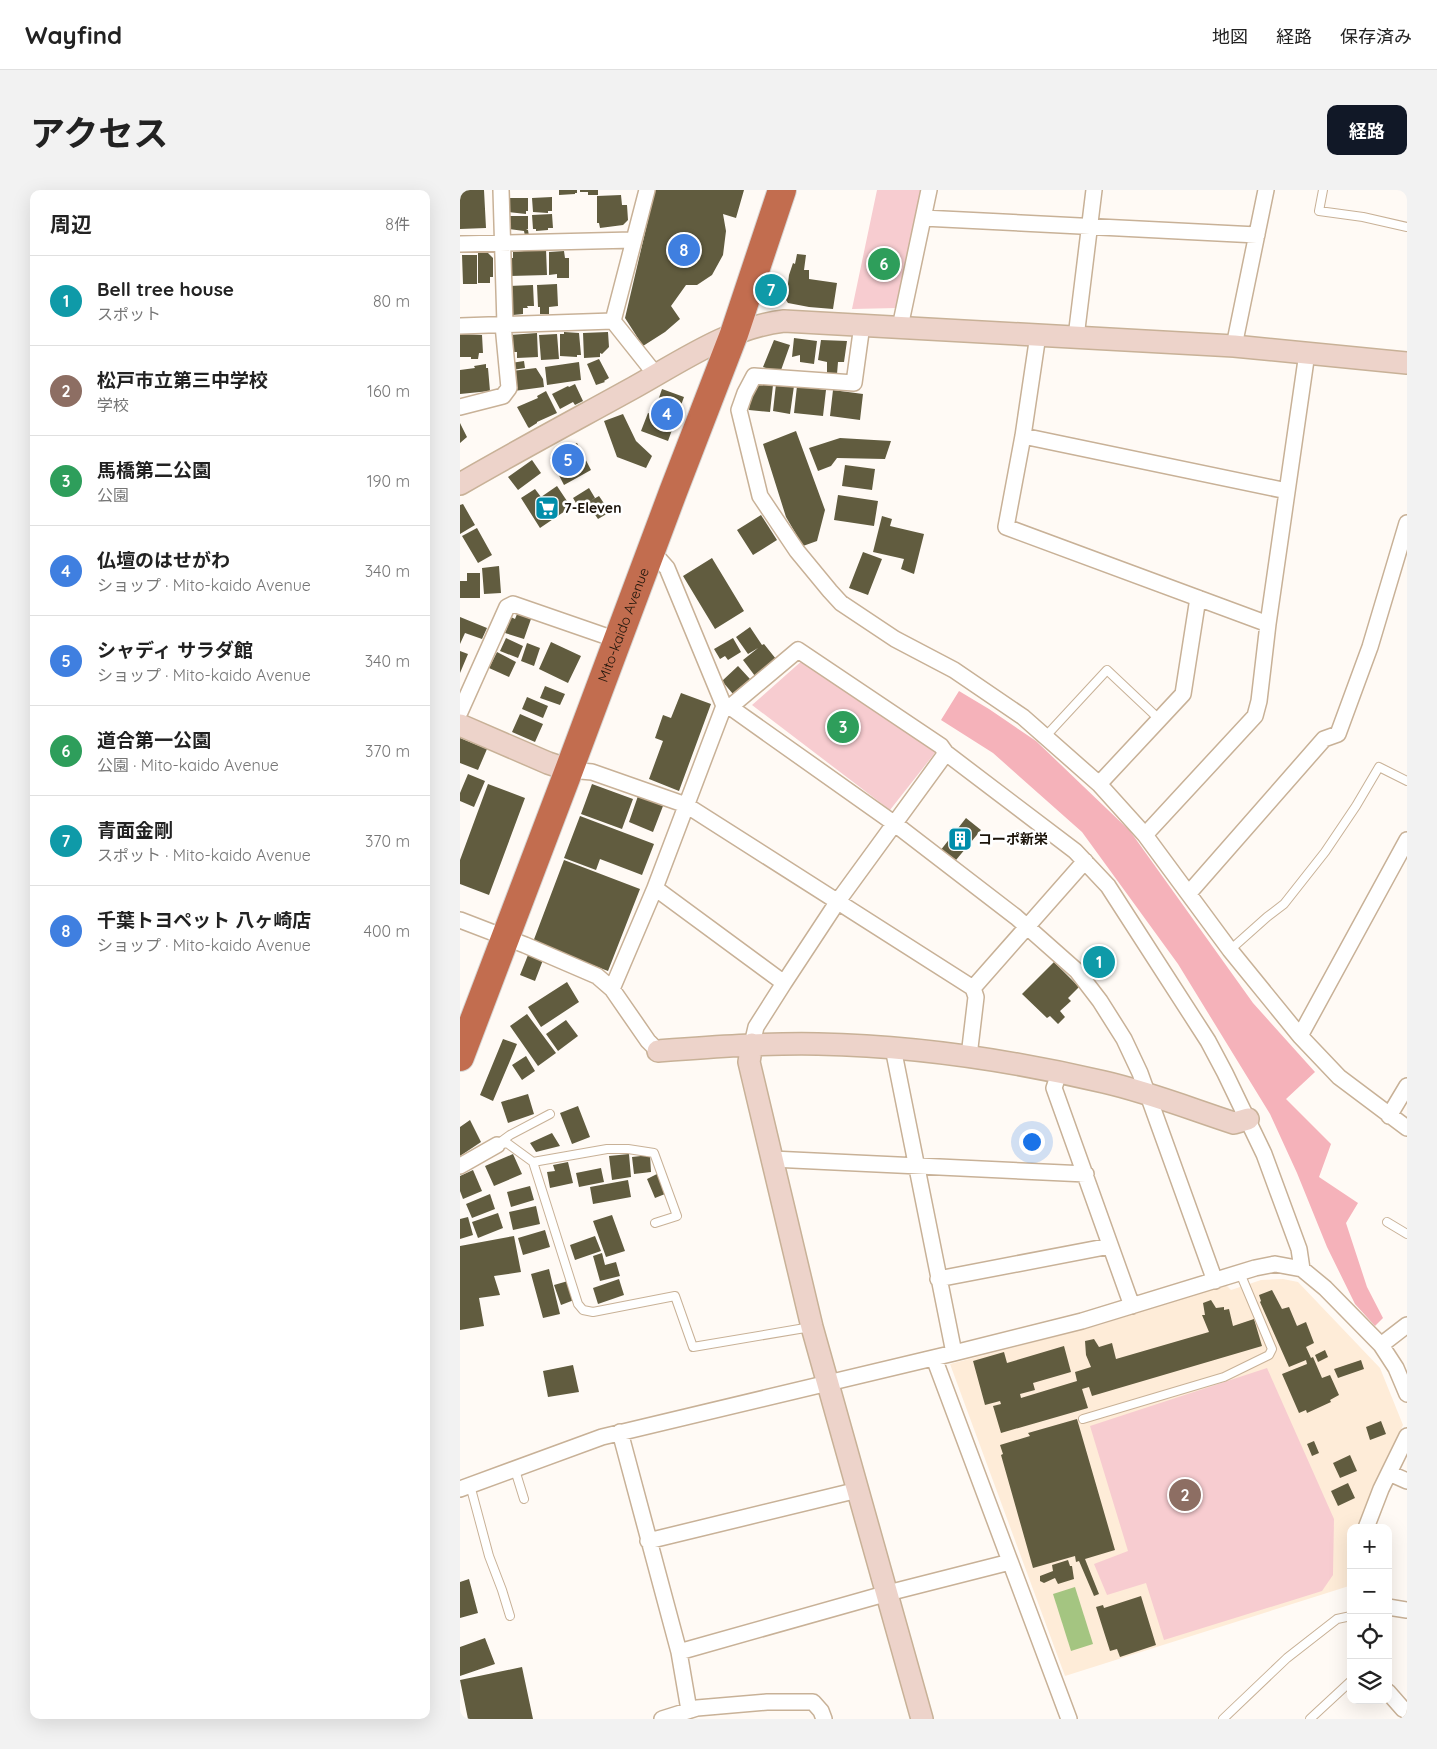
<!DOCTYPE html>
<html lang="ja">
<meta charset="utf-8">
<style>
body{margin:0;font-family:Quicksand,"Noto Sans JP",sans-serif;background:#f2f2f2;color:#222}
.controls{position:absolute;right:15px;bottom:15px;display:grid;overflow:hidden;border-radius:10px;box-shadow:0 5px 20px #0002}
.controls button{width:45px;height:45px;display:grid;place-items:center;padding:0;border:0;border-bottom:1px solid #e0e0e0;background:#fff;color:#222;font:25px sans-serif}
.you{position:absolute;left:571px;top:951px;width:18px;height:18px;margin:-12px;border:4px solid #fff;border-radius:50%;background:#1a73e8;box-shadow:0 0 0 8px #1a73e833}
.badge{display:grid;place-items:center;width:32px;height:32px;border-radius:50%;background:#111827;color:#fff;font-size:16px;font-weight:700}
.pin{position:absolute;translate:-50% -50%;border:2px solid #fff;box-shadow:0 1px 5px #0006}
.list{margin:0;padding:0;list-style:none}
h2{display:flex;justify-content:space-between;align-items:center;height:65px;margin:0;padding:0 20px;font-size:21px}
h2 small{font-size:16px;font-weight:400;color:#767676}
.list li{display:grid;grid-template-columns:32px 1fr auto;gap:15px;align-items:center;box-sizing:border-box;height:90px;padding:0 20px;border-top:1px solid #e0e0e0}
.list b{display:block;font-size:19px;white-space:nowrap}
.list p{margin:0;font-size:16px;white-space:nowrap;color:#767676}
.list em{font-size:16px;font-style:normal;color:#767676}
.icon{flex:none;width:28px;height:28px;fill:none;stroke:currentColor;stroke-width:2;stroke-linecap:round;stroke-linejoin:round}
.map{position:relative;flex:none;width:947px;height:1529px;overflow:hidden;border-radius:10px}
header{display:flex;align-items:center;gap:30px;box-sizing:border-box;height:70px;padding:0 25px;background:#fff;border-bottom:1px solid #e0e0e0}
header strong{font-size:24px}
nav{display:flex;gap:28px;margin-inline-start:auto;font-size:18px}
.intro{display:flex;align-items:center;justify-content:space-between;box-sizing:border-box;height:120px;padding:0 30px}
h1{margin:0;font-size:35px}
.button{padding:12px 22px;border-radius:10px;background:#111827;color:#fff;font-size:18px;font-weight:700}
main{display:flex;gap:30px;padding:0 30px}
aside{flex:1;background:#fff;border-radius:10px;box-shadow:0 5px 20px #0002}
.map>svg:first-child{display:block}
.built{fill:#feecd8}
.green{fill:#f7ccd0}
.forest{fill:#f5b2ba}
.water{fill:#a4c581}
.building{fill:#615c3f}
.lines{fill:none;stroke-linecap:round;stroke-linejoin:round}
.lane-casing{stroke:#c8b197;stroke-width:10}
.street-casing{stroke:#c8b197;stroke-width:18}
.secondary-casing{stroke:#c8b197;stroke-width:24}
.highway-casing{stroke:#d6d5d3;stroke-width:30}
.lane{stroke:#fff;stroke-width:8}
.street{stroke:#fff;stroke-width:15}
.secondary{stroke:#edd3ca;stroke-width:21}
.highway{stroke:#c26d4f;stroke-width:28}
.labels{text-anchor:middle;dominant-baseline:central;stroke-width:5;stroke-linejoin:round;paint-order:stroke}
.poi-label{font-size:14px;font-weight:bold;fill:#1c140a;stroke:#fff;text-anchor:start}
.street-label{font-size:14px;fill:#1c140a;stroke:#fff}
</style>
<header>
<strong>Wayfind</strong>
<nav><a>地図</a><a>経路</a><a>保存済み</a></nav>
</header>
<div class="intro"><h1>アクセス</h1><a class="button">経路</a></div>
<main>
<aside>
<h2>周辺<small>8件</small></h2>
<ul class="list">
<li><span class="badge" style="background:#0f9aa8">1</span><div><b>Bell tree house</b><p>スポット</p></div><em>80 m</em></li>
<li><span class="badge" style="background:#8d6e63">2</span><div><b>松戸市立第三中学校</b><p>学校</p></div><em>160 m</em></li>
<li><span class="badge" style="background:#2e9e5b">3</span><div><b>馬橋第二公園</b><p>公園</p></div><em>190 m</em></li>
<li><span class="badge" style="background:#3f7fe0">4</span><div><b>仏壇のはせがわ</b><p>ショップ · Mito-kaido Avenue</p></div><em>340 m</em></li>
<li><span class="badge" style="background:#3f7fe0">5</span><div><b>シャディ サラダ館</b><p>ショップ · Mito-kaido Avenue</p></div><em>340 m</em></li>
<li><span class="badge" style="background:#2e9e5b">6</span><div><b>道合第一公園</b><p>公園 · Mito-kaido Avenue</p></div><em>370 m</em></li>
<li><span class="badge" style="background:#0f9aa8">7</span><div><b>青面金剛</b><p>スポット · Mito-kaido Avenue</p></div><em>370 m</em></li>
<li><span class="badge" style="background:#3f7fe0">8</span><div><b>千葉トヨペット 八ヶ崎店</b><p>ショップ · Mito-kaido Avenue</p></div><em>400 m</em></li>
</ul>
</aside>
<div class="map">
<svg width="947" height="1529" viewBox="0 0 947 1529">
<rect width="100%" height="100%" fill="#fffaf5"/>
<path class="built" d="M823,1089l15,3 82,86 23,57 -42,92 -2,11h-8l-2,58 -284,90 -115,-312 150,-39 125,-41 6,6 30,-10z"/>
<path class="green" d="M417,0h46l-26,118 -45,1z
M344,469l134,90 -48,61 -138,-105z
M807,1178l67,151 -1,56 -11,16 -158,49 -18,-57 -39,12 -13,-31 34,-13 -38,-125z"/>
<path class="forest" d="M499,501l30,18 47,32 94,90 123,172 62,69 -29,27 45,45 -12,33 39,26 -12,20 21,64 16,31 -8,8 -20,-22 -28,-57 -30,-74 -27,-59 -92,-150 -96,-132 -89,-79 -52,-33z"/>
<path class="water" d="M615,1397l18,57 -22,7 -18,-57z"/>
<path class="building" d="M0,0h24l2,38 -26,1z
M99,0h18v3h-2v1l-16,1z
M120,0h18v5h-10v-3h-8z
M195,0h89l-8,28 -13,-4 3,17 -3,24 -11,20 -15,10h-11l-15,21 9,13 -15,13 -22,14 -18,-28z
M161,5l1,10h5l1,15 -5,5 -23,3 -1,-5h-2v-27z
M92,7v14h-4v2l-15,-1 -1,-14z
M48,8h20v13h-2v3l-18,-2z
M92,24l1,14h-5v2l-12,1v-2h-3l-1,-14z
M49,26h19v13h-2l2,1 1,6h-4l-1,-5 -15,-2z
M86,59l1,26 -37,1 -1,-18h4v-6z
M104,61l1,7h4v20h-12v-4l-8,1v-23z
M18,63h10l5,5v19h-3v6h-12z
M337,64l9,1 -2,15h5v9l28,4 -4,26 -24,-2 -21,-4 -2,-3 3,-25 4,-12 2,1z
M2,65h15v29h-14z
M97,94l1,22 -9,1v7h-9v-7h-2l-1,-22z
M73,95l1,21h-7l1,2h-5v6l-10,1 -3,-3 -1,-26z
M104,142l15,1 2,22h-4v2l-17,-1v-22h4z
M148,142l1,15 -7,7 -2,-1v4l-16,1 -1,-25z
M77,143l1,24 -21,1v-6h-5l-2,-17z
M0,144l22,1 1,18h-4l-1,6h-7v-2h-11z
M97,144l2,25 -18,1 -2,-25z
M334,148l23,3 -3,23 -14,-2v-7l-8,2z
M314,150l16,5 -10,28 -17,-6z
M361,150l26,1 -3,21h-6l-1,12 -10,-1v-11l-9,-2z
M139,169l10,19 -5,3 1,1 -9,3 -9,-21z
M64,171l1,7 -13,2 -1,-7z
M119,172l2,18 -34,5 -2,-18z
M26,174v4h2l2,23 -30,3v-24l15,-2 -1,-2z
M76,178l7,11 1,8 -30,4 -2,-20z
M115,194l8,17 -8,4 -2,-3 -13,7 -8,-15 16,-8 1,1z
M297,194l16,1 -3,27 -21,-2 2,-21z
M316,194l18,2 -4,28 -17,-3z
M337,196l29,4 -3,26 -29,-3z
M202,199l22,8 -16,44 -27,-10 7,-18 5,2z
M373,200l30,4 -3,26 -30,-4z
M86,201l11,22 -20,9v1l-8,5 -1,-1 -11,-20 21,-9 -1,-2z
M163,224l13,27 16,15 -6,12 -29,-11 -13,-36z
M0,233l7,14 -7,6z
M336,241l29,79 -8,31 -14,5 -17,-29 -23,-73z
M380,248l51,3 -6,18 -48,-1 -6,8 -13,5 -9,-23z
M117,253l14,27 -27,15 -14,-27z
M72,270l9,13 -23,17 -10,-13z
M385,275l30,4 -3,21 -30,-4z
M97,296l14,21 -31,21 -19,-30 14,-9 6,8z
M129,298l6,10 -5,3 9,-5 11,16 -12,7 -11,-16 -8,5 -6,-10z
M378,305l40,6 -4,25 -40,-6z
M3,314l12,21 -15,9v-29z
M301,325l16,25 -24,15 -16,-25z
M422,326l10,3 -2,7 34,8 -10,40 -13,-5 3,-10 -31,-7z
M17,338l15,27 -14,8 -16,-27z
M403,362l19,7 -14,36 -19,-7z
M252,368l32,53 -29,18 -32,-53z
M39,376l2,27 -17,1 -2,-26z
M7,383h13v25h-20v-17h7z
M57,424l14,5 -7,20 -19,-6 6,-16 4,2z
M0,427l27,11 -5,11 -17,-6 -5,11z
M290,437l12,18 2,-1 12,15 -21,17 -12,-16 15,-12 -10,6 -12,-17z
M46,448l17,8 -5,12 -18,-7z
M273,448l8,14 -13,8 -3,-4 -5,3 -6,-10z
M91,452l30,14 -13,27 -29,-14z
M67,453l13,5 -6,18 -13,-5z
M0,461l8,3 -8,19z
M37,462l19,10 -7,15 -20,-9z
M278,476l12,13 -17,15 -11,-13z
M85,496l20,8 -5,11 -20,-7z
M221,503l30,11 -32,87 -30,-12 14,-38 -8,-3 8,-23 8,3z
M67,507l21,9 -5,12 -21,-9z
M60,524l23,10 -8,18 -23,-10z
M0,548l27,11 -9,21 -18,-7z
M8,584l17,7 -11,26 -14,-6v-8z
M28,594l37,14 -36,97 -29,-11v-24z
M132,594l41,15 -11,30 -41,-15z
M178,606l25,10 -10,26 -24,-10z
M120,626l74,28 -12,31 -42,-16 -4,11 -32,-12z
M506,628l15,12 -25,30 -11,-8 -1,2 -4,-3z
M104,670l76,29 -32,82 -75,-29z
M643,758l11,12 -18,17 -9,-10 -2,1 -2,-4z
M68,765l15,5 -8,21 -15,-6z
M594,772l25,25 -11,11 3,3 -11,10 5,6 -7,7 -8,-8 -3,2 -25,-24z
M107,792l12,20 -38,25 -13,-20z
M67,824l29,39 -18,13 -28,-40z
M106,830l12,16 -20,15 -12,-17z
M43,849l14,5 -24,57 -13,-6z
M66,866l9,15 -13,9 -10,-15z
M68,904l6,20 -26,9 -7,-21z
M118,916l12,31 -18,7 -12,-31z
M10,930l11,22 -21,14v-29z
M92,943l8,13 -24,6 -6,-9z
M53,964l9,20 -28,12 -9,-20z
M169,964l2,23 -19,3 -3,-24z
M190,965l1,17 -17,2 -2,-17z
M108,972l5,21 -23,5 -3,-16 8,-1 -2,-6z
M141,978l3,14 -25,5 -3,-14z
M13,980l9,21 -19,8 -3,-8v-15z
M197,984l8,20 -10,4 -8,-19z
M168,990l3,17 -38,7 -3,-17z
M70,996l4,14 -23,7 -4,-15z
M30,1004l5,15 -23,9 -6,-14z
M76,1016l4,18 -27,6 -4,-18z
M38,1023l5,15 -25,10 -6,-16z
M152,1025l13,36 -19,6 -13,-36z
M8,1027l5,18 -13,4v-20z
M85,1040l5,17 -27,8 -5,-17z
M54,1046l7,36 -27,4 6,19 -21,3 5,28 -24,4v-84z
M135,1046l6,15 -26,9 -5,-15z
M142,1063l3,12 11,-3 4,14 -20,5 -7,-25z
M89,1079l11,45 -17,4 -12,-44z
M159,1089l5,16 -26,9 -5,-16z
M108,1091l6,19 -13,5 -7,-20z
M812,1100l10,19 7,-2 8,19 9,-4 8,21 -8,4 5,11 2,-1 9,21 8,-3 9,20 -9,5 1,2 -24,11 -1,-3 -7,3 -17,-39 25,-10 -1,-4 -17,7 -29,-65 1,-1 -2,-6z
M751,1110l5,8 8,-1v3l5,-1 4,17 21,-7 8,27 -170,50 -3,-9 -7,2 6,19 -87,25 -8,-27 8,-2 -1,-3 -15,4 -12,-44 31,-9 3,11 57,-17 7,26 -38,11 2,7 -15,4 1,4 56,-17 -2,-9 16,-5 -5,-12 -1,-14 9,-2 5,8 13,-4 4,16 93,-27 -7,-17h3l-2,-12z
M865,1160l3,7 -10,5 -3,-7z
M901,1170l3,9 -26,9 -4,-9z
M113,1175l6,27 -31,5 -5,-26z
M617,1229l38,131 -30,9 14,35 -5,2 -15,-35 -3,1 -1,-6 -42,12 -32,-113 2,-1 -3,-9 30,-9 -2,-3z
M921,1231l5,13 -16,6 -4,-13z
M854,1251l5,12 -7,3 -5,-12z
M890,1265l7,16 -17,7 -7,-15z
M888,1293l7,15 -17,8 -7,-15z
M608,1370l2,6h2l2,13 -16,5 -3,-6 -11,5 -4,-2v-5l13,-5 -1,-6z
M9,1389l9,34 -18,5v-36z
M681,1406l15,49 -36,12 -3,-8 -7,2 -14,-44 7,-2 1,3z
M25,1448l10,26 -35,12v-29z
M62,1477l11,52h-65l-8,-39z"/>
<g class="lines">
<g class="lane-casing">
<path id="lane" d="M863,0l-4,21 44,6 44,10
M585,547l62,-67 52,49
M770,760l37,-33 17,-13 41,-52 31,-46 23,-39 28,14
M39,953l11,-8 40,-21
M37,955l10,-2 26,19 45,142 5,6 10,2 82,-16 18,51 118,-20
M73,972l74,-13h21l26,4 23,63 -22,7
M927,1032l20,12
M623,1229l141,-42 45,-22 3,-6 -32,-76
M55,1280l9,29
M10,1295l19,71 13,34 8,26
M763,1529l64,-61 50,-39 14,-3
M850,1529l41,-38"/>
</g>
<g class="street-casing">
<path id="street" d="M41,0l4,135
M463,28l334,17
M0,54l173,-4
M153,131l34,-131
M402,135l-8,58 -100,-7 -9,17 -6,17 21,86 37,55 33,40 11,12 54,36 59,31 69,47 76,67 46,51 85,115 70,86 39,41 68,51
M0,136l153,-5 43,54
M440,137l29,-137
M578,145l-15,101 -17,91 262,97
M616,147l18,-147
M774,156l32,-156
M0,217l43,-11 6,-8 -6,-63
M563,246l264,55
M191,360l16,18 57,138 6,1 165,117 121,93 61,54 23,30 24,38 16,34 75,208
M264,516l-69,182 129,95 54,-82 108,-148
M270,517l68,-57 143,96 5,7 129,98 33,35 100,155 17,32 39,81 35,95 3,20
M0,522l47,-105 6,-3 104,36
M109,580l23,2 94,33 287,183 3,9 -7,59
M639,594l84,-90 15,-96
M685,645l110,-119 4,-15 9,-77 39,-271
M729,703l135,-154 14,-5 32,-87 37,-124
M0,730l65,25 72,31 15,13 36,52 10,10
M513,798l112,-127
M152,799l43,-101
M840,846l107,-196
M292,854l4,-17 28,-44
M433,858l61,305
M599,883l-5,15 78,218
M929,926l18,-30
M312,969l314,15
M0,976l37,-21
M478,1089l172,-33
M921,1155l26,-20
M474,1168l135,361
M160,1242l59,220 10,58
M929,1283l18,8
M0,1299l142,-52 352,-84 128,-32 173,-53 20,-4 27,5 23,19 56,57 15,23 11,26
M906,1338l15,-39 26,-53
M188,1351l210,-51
M928,1417l19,3
M219,1462l209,-59 122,-31
M928,1502l15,17 4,2
M202,1529l35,-11 70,-6h46l8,9 3,8"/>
</g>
<g class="secondary-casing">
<path id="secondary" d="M0,294c57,-33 115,-64 173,-96 47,-26 97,-61 151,-67l450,25 173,17
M0,535l88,38 21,7
M292,854l-3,18 63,265 110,392
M198,861c54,-4 107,-8 160,-7 96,2 192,16 286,38 44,10 87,27 130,41l14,-4"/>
</g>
<g class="highway-casing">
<g id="highway">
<path id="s1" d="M0,867l109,-287 104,-278 61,-158 48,-144"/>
</g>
</g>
<use href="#lane" class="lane"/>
<use href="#street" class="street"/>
<use href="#secondary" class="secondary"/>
<use href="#highway" class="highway"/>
</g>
<defs>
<g id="supermarket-square" transform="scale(1.25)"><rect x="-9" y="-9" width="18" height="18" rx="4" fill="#008eab" stroke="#fff"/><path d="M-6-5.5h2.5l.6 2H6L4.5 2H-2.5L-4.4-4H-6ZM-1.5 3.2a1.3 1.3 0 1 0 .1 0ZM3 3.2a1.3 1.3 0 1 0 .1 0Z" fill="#fff"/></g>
<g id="building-square" transform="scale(1.25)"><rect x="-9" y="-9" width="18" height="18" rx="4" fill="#008eab" stroke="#fff"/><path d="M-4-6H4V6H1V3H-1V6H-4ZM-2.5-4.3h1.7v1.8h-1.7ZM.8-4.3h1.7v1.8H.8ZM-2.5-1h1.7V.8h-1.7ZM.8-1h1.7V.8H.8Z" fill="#fff"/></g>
</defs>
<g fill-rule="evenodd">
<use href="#supermarket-square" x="87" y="318"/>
<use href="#building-square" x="500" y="649"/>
</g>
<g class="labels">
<g class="poi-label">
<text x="104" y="318">7-Eleven</text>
<text x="518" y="649">コーポ新栄</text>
</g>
<g class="street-label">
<text stroke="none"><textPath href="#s1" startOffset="462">Mito-kaido Avenue</textPath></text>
</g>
</g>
</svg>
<div class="controls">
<button>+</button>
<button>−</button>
<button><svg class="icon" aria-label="locate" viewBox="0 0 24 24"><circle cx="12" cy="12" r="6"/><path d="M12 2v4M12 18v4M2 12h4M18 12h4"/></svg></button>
<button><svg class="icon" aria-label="layers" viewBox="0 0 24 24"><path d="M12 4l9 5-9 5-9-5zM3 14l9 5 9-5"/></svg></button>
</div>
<div class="you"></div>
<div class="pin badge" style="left:639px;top:772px;background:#0f9aa8">1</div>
<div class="pin badge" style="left:725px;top:1305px;background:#8d6e63">2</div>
<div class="pin badge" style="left:383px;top:537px;background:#2e9e5b">3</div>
<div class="pin badge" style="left:207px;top:224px;background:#3f7fe0">4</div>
<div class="pin badge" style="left:108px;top:270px;background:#3f7fe0">5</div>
<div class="pin badge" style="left:424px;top:74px;background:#2e9e5b">6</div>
<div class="pin badge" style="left:311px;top:100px;background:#0f9aa8">7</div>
<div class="pin badge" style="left:224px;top:60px;background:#3f7fe0">8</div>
</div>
</main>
